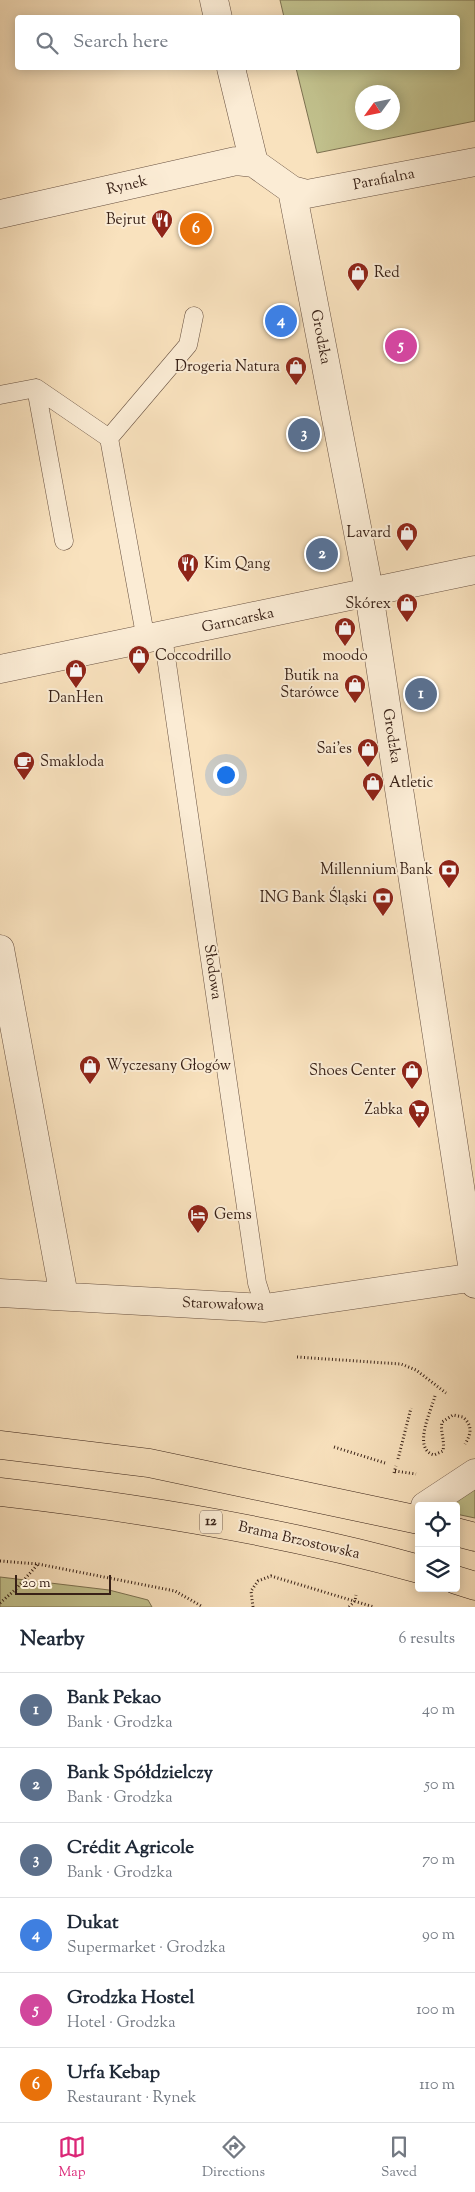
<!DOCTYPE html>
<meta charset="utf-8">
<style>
body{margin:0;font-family:"Sorts Mill Goudy",serif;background:#f6f6f7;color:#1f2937}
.controls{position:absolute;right:15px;bottom:15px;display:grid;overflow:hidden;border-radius:5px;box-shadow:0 2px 12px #0003}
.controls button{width:45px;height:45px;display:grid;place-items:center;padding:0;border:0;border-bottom:1px solid #e0e1e3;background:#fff;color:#1f2937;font:25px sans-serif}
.compass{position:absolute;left:355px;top:85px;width:45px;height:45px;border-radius:50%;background:#fff;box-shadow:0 2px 12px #0003;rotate:237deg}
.scale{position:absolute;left:15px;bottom:12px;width:96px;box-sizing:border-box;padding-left:5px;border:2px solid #382117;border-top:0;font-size:14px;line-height:18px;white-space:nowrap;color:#382117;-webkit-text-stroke:4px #fbecd5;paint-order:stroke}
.you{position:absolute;left:225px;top:774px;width:18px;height:18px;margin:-12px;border:4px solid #fff;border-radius:50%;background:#1a73e8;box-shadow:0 0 0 8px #1a73e833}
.badge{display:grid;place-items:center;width:32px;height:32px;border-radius:50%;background:#db2777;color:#fff;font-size:16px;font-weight:700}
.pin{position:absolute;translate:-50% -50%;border:2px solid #fff;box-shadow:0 1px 5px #0006}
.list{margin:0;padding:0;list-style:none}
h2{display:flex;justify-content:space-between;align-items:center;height:65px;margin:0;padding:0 20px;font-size:21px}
h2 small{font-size:16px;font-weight:400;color:#747a83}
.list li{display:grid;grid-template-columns:32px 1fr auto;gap:15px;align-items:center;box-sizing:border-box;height:75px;padding:0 20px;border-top:1px solid #e0e1e3}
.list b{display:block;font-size:19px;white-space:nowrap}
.list p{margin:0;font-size:16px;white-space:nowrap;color:#747a83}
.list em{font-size:16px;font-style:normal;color:#747a83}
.icon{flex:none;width:28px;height:28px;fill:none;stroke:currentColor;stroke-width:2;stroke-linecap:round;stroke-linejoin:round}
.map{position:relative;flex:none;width:475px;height:1607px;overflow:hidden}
.search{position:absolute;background:#fff;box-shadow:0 2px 12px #0003;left:15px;right:15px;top:15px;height:55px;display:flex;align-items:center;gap:12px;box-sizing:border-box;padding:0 18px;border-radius:5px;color:#747a83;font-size:19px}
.sheet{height:515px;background:#fff}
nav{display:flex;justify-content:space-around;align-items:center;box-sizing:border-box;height:70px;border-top:1px solid #e0e1e3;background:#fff;font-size:14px;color:#747a83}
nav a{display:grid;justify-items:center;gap:2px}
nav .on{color:#db2777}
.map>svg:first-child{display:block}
.green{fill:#c2c28e;stroke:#7d7252;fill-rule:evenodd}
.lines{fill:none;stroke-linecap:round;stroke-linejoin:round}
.lane-casing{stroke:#685141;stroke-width:19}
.street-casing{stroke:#685141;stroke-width:29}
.primary-casing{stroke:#382117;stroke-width:29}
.path{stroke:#382117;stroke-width:3;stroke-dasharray:1 2.5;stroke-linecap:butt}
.lane{stroke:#fbecd5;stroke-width:18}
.street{stroke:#fbecd5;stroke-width:28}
.primary{stroke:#f9e2be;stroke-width:28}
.labels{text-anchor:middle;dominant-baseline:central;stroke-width:4;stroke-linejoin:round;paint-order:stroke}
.shield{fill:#fbecd5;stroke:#725e50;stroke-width:1}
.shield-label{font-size:14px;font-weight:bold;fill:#382117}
.street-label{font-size:15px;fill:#382117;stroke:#fbecd5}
.poi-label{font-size:15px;fill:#382117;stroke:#fbecd5;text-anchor:end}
</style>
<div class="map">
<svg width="475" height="1607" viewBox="0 0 475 1607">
<rect width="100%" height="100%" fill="#f9e2be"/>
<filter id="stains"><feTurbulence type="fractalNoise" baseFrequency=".004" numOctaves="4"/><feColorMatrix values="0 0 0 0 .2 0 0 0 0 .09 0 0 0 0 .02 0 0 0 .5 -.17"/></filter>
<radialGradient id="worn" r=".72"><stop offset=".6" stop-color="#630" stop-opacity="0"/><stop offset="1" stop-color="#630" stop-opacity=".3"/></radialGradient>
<path class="green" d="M280,0h195v121l-158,32 -21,-85h162v-50l-174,-1zM392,92v30h-30v-30z
M475,1487v31l-19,-4v-8h-12z
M0,1577l109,13 39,10 4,7h-152z"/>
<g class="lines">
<g class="lane-casing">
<path id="lane" d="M36,388l28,153
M0,395l36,-7 73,50 79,-93 6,-29
M109,438l37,202
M163,636l94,647 8,25"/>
</g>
<g class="street-casing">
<path id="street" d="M214,0l4,18
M231,68l23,95
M292,190l74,384 109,710
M0,214l236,-53 18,2 38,27 15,4 168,-32
M0,669l475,-99
M0,949l64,347
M0,1293l265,15 210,-31
M425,1506l50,-33"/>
</g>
<g class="primary-casing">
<path id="primary" d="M0,1445l149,18 270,57
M0,1492c141,16 282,39 419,77
M456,1532l19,5
M456,1580l19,6"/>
</g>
<path class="path" d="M297,1357l104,7 15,6 30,23
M435,1396c-4,15 -23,53 -1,59l9,-4c2,-11 -3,-19 -1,-29l11,-7 10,2c10,9 8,17 2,27
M334,1447l51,16
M398,1459l13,-51
M395,1471l21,3
M394,1473l2,-7
M0,1561l38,3 137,27 28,16
M0,1603l16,-14 22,-25
M253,1607l-2,-16 7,-10 13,-5 103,31
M349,1607l6,-6 1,-6"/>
<use href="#lane" class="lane"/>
<use href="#street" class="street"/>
<use href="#primary" class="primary"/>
</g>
<defs>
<g id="restaurant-pin" transform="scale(1.125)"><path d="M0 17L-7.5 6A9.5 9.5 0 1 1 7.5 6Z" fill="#8f2418" stroke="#fbecd5"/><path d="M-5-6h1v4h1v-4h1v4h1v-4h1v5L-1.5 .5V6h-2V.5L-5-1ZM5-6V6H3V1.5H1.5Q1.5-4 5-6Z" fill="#fff"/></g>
<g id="shop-pin" transform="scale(1.125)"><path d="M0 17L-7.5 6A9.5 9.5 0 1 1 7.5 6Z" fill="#8f2418" stroke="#fbecd5"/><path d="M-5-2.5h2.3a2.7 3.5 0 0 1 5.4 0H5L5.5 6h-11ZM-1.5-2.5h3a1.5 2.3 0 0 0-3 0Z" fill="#fff"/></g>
<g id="cafe-pin" transform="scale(1.125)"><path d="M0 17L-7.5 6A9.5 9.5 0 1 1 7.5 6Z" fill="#8f2418" stroke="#fbecd5"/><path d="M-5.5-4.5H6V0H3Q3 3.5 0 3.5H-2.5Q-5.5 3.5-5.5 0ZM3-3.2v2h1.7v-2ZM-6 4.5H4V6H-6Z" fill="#fff"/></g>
<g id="bank-pin" transform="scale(1.125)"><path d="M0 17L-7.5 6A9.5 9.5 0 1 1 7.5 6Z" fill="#8f2418" stroke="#fbecd5"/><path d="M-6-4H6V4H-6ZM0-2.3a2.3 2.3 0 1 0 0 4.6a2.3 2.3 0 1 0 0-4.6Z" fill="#fff"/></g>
<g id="supermarket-pin" transform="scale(1.125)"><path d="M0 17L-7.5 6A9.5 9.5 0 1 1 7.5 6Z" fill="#8f2418" stroke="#fbecd5"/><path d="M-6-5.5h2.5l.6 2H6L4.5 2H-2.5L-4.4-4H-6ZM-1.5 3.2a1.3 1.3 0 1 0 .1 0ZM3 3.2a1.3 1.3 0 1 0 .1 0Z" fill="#fff"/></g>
<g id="hotel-pin" transform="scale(1.125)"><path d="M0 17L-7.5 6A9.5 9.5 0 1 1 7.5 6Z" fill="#8f2418" stroke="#fbecd5"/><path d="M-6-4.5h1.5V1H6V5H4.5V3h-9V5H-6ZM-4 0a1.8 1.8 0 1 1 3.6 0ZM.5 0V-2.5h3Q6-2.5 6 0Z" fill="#fff"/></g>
</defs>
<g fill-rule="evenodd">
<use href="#restaurant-pin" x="162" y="220"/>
<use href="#shop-pin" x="358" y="273"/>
<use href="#shop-pin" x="296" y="367"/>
<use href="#shop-pin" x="407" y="533"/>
<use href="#restaurant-pin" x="188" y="564"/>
<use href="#shop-pin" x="407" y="604"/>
<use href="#shop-pin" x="345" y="628"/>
<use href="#shop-pin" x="139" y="656"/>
<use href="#shop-pin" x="76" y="670"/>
<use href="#shop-pin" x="355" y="685"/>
<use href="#shop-pin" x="368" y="749"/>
<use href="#cafe-pin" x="24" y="762"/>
<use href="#shop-pin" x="373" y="783"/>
<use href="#bank-pin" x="449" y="870"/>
<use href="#bank-pin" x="383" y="898"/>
<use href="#shop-pin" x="90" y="1066"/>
<use href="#shop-pin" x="412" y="1071"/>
<use href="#supermarket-pin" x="419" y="1110"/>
<use href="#hotel-pin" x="198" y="1215"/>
</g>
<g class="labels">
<rect class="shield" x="200" y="1510.5" width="22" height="23" rx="4"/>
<g class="shield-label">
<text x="211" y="1522">12</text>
</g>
<g class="street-label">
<text transform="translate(384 180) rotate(-11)">Parafialna</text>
<text transform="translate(127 186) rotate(-13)">Rynek</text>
<text transform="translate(320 337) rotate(79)">Grodzka</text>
<text transform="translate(238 621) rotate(-12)">Garncarska</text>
<text transform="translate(391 736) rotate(81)">Grodzka</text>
<text transform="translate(212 972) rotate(82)">Słodowa</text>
<text transform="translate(223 1305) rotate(2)">Starowałowa</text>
<text transform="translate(299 1541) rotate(13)">Brama Brzostowska</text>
</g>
<g class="poi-label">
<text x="146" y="220">Bejrut</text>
<text x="374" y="273" text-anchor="start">Red</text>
<text x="280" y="367">Drogeria Natura</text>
<text x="391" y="533">Lavard</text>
<text x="204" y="564" text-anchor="start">Kim Qang</text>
<text x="391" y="604">Skórex</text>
<text x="155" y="656" text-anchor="start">Coccodrillo</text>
<text x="345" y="656" text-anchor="middle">moodo</text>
<text x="339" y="676">Butik na<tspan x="339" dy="17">Starówce</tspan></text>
<text x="76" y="698" text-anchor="middle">DanHen</text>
<text x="352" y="749">Sai'es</text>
<text x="40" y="762" text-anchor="start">Smakloda</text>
<text x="389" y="783" text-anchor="start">Atletic</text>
<text x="433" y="870">Millennium Bank</text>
<text x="367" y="898">ING Bank Śląski</text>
<text x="106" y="1066" text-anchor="start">Wyczesany Głogów</text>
<text x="396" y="1071">Shoes Center</text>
<text x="403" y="1110">Żabka</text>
<text x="214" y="1215" text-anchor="start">Gems</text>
</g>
</g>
<rect width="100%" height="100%" filter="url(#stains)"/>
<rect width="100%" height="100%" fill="url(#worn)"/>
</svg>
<div class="controls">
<button><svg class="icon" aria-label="locate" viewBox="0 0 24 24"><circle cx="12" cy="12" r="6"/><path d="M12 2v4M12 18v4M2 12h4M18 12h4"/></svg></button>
<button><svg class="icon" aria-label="layers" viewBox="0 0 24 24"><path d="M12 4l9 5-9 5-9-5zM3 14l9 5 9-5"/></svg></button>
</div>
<svg class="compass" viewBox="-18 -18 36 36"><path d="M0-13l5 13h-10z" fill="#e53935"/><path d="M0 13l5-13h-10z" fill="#747a83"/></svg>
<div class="scale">20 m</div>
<div class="you"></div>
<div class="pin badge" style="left:421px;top:694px;background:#5c6f8a">1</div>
<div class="pin badge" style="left:322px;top:554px;background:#5c6f8a">2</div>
<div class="pin badge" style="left:304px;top:434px;background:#5c6f8a">3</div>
<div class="pin badge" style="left:281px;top:321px;background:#3f7fe0">4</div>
<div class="pin badge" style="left:401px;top:346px;background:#d1479c">5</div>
<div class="pin badge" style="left:196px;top:229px;background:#e8710a">6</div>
<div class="search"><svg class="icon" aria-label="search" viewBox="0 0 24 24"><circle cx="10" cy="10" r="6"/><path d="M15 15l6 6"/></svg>Search here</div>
</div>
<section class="sheet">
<h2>Nearby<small>6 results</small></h2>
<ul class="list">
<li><span class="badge" style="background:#5c6f8a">1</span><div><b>Bank Pekao</b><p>Bank · Grodzka</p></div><em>40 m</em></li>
<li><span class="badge" style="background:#5c6f8a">2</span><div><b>Bank Spółdzielczy</b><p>Bank · Grodzka</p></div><em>50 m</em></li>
<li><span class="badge" style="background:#5c6f8a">3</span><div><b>Crédit Agricole</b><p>Bank · Grodzka</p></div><em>70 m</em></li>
<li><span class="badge" style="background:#3f7fe0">4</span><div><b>Dukat</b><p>Supermarket · Grodzka</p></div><em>90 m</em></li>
<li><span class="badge" style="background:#d1479c">5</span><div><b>Grodzka Hostel</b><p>Hotel · Grodzka</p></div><em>100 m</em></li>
<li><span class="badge" style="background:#e8710a">6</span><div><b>Urfa Kebap</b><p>Restaurant · Rynek</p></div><em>110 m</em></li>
</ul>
</section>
<nav>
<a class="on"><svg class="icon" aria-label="map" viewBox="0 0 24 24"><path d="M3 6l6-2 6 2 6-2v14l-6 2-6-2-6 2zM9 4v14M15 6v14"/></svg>Map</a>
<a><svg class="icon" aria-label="directions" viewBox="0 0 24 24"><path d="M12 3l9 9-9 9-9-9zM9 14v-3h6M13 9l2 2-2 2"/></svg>Directions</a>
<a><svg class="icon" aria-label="saved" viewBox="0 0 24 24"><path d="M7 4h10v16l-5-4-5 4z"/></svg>Saved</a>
</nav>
